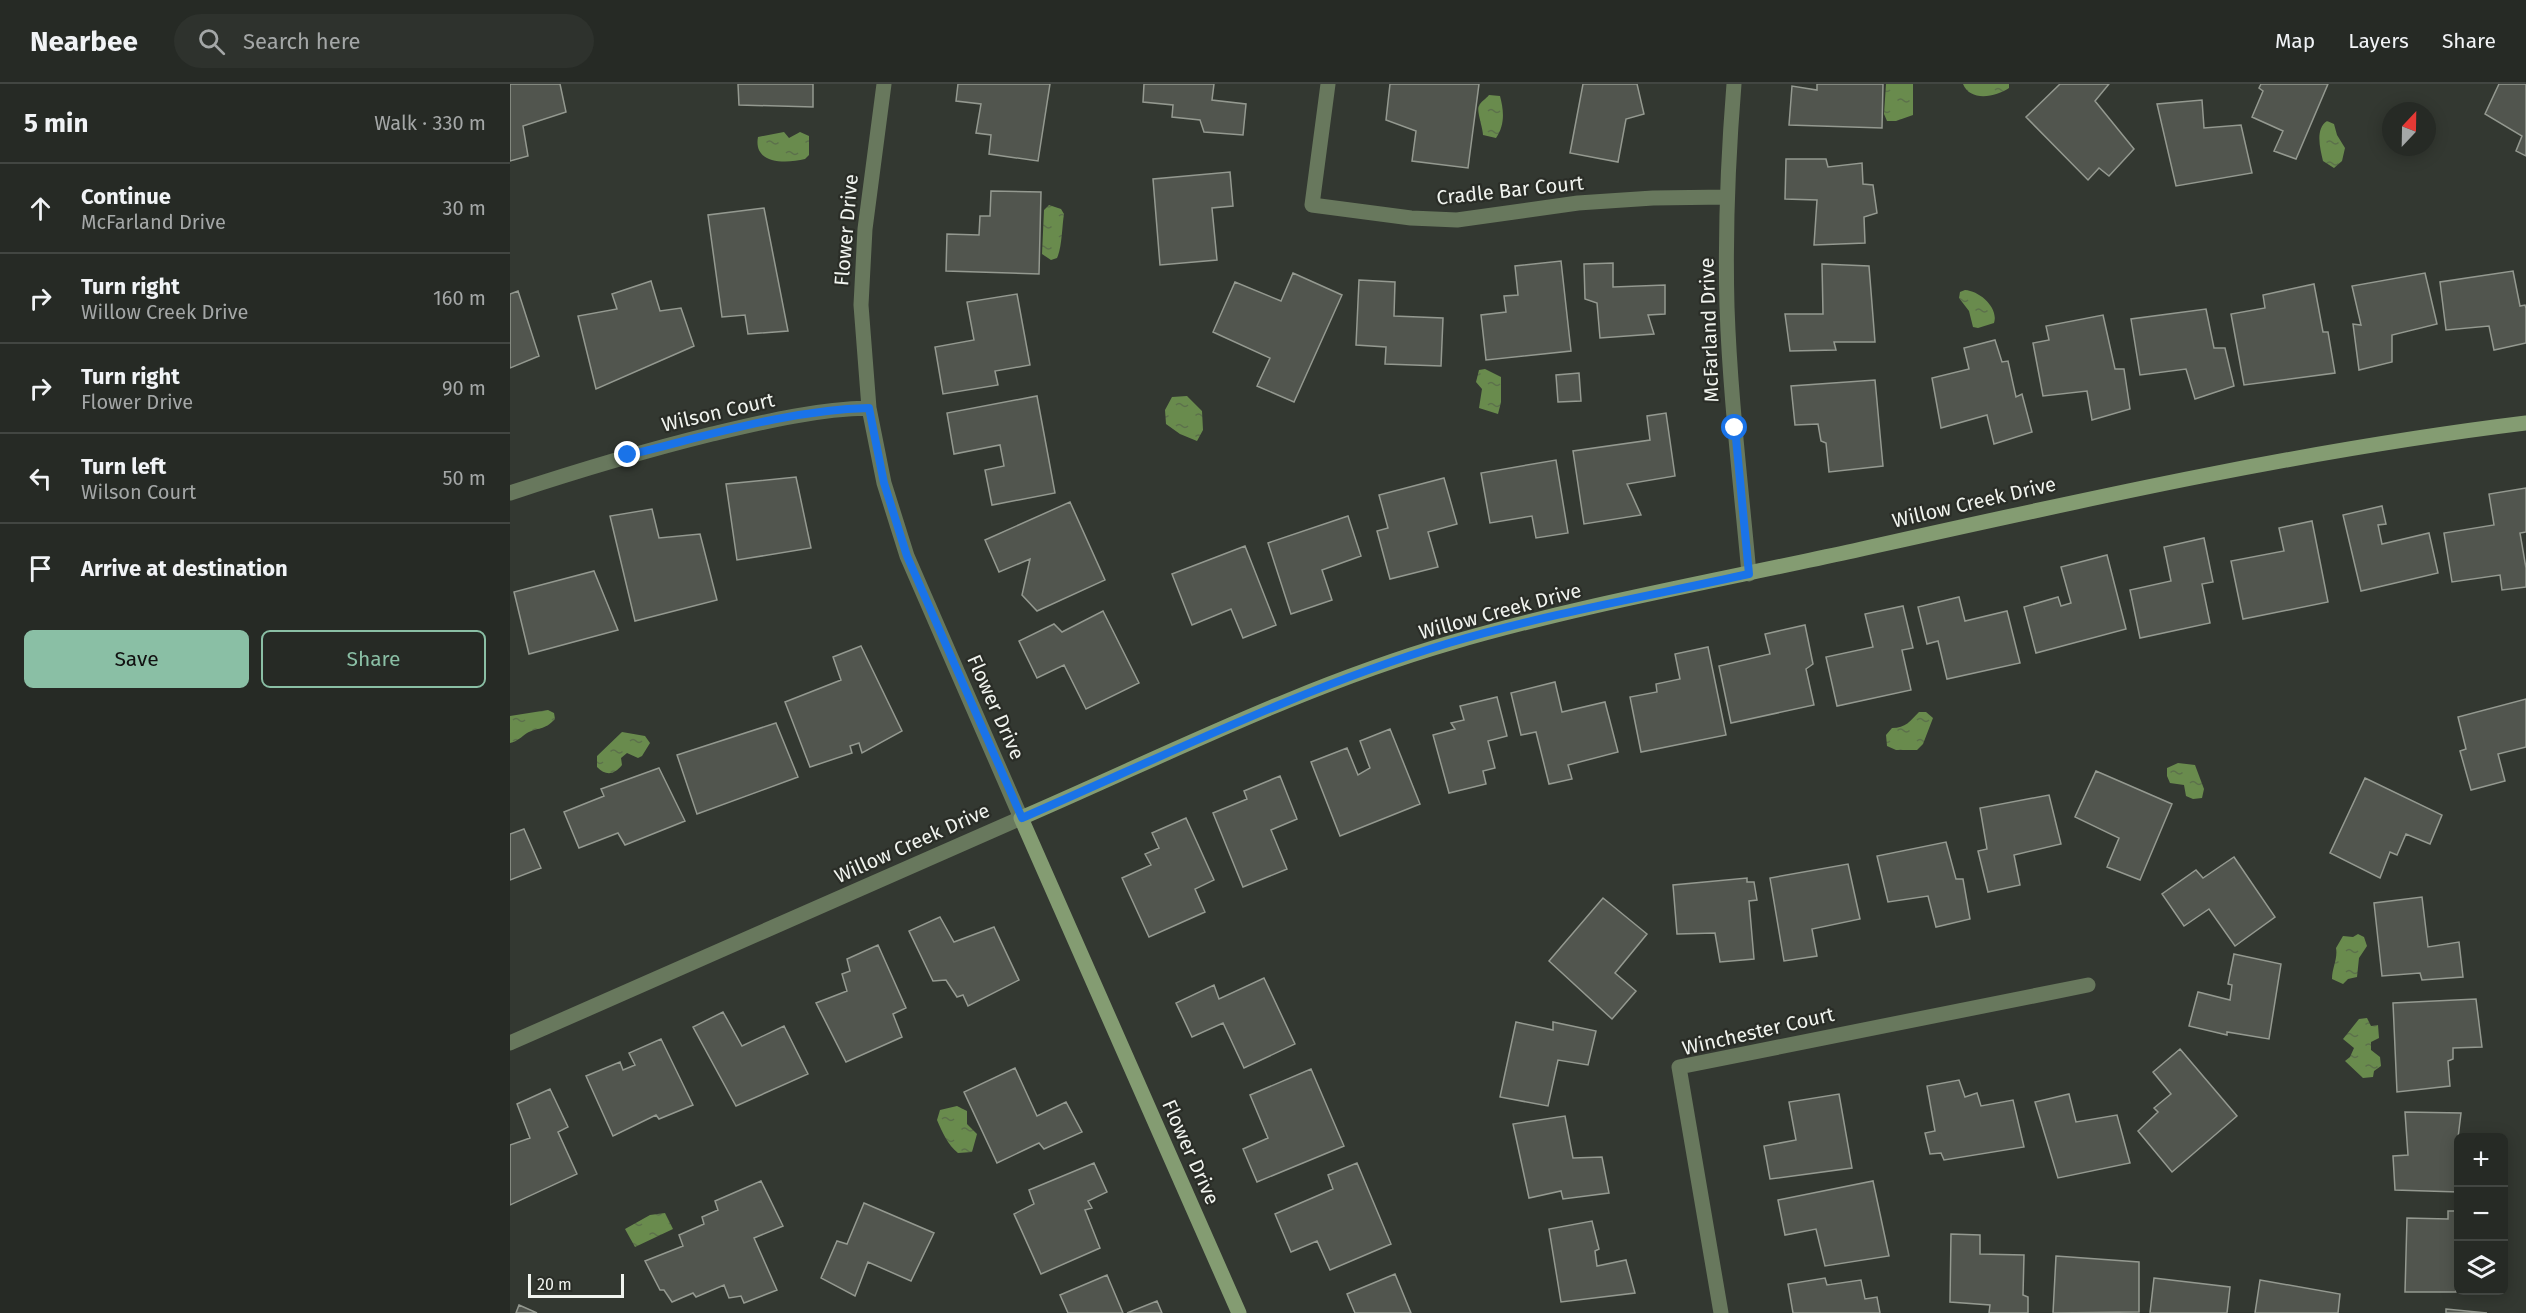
<!DOCTYPE html>
<meta charset="utf-8">
<style>
body{margin:0;font-family:"Fira Sans",sans-serif;background:#2e322d;color:#f1f3f6}
.controls{position:absolute;right:18px;bottom:18px;display:grid;overflow:hidden;border-radius:9px;box-shadow:0 3px 15px #0003}
.controls button{width:54px;height:54px;display:grid;place-items:center;padding:0;border:0;border-bottom:2px solid #424642;background:#262a25;color:#f1f3f6;font:30px sans-serif}
.compass{position:absolute;left:1872px;top:18px;width:54px;height:54px;border-radius:50%;background:#262a25;box-shadow:0 3px 15px #0003;rotate:22deg}
.scale{position:absolute;left:18px;bottom:15px;width:96px;box-sizing:border-box;padding-left:6px;border:3px solid #f1f4ef;border-top:0;font-size:16px;line-height:21px;white-space:nowrap;color:#f1f4ef;-webkit-text-stroke:4px #2a2d27;paint-order:stroke}
.stop{position:absolute;width:18px;height:18px;margin:-14px;border:4px solid #1a73e8;border-radius:50%;background:#fff}
.stop.end{background:#1a73e8;border-color:#fff;box-shadow:0 2px 6px #0008}
.list{margin:0;padding:0;list-style:none}
h2{display:flex;justify-content:space-between;align-items:center;height:78px;margin:0;padding:0 24px;font-size:26px}
h2 small{font-size:20px;font-weight:400;color:#a4a7a7}
.list li{display:grid;grid-template-columns:39px 1fr auto;gap:18px;align-items:center;box-sizing:border-box;height:90px;padding:0 24px;border-top:2px solid #424642}
.list b{display:block;font-size:22px;white-space:nowrap}
.list p{margin:0;font-size:20px;white-space:nowrap;color:#a4a7a7}
.list em{font-size:20px;font-style:normal;color:#a4a7a7}
.actions{display:flex;gap:12px;padding:18px 24px}
.actions a{flex:1;padding:14px 0;border:2px solid #8abfa5;border-radius:9px;text-align:center;font-size:21px;color:#8abfa5}
.actions .main{background:#8abfa5;color:#111}
.icon{flex:none;width:33px;height:33px;fill:none;stroke:currentColor;stroke-width:2;stroke-linecap:round;stroke-linejoin:round}
.map{position:relative;flex:none;width:2016px;height:1229px;overflow:hidden}
header{display:flex;align-items:center;gap:36px;box-sizing:border-box;height:84px;padding:0 30px;background:#262a25;border-bottom:2px solid #424642}
header strong{font-size:28px}
nav{display:flex;gap:33px;margin-inline-start:auto;font-size:21px}
.search{width:420px;height:54px;background:#2e322d;display:flex;align-items:center;gap:15px;box-sizing:border-box;padding:0 21px;border-radius:33px;color:#a4a7a7;font-size:22px}
main{display:flex}
aside{flex:1;background:#262a25}
.map>svg:first-child{display:block}
.water{fill:url(#water-ripples)}
.building{fill:#51554e;stroke:#949990;stroke-width:1.5}
.lines{fill:none;stroke-linecap:round;stroke-linejoin:round}
.street{stroke:#68785d;stroke-width:15}
.secondary{stroke:#849c72;stroke-width:15}
.route{stroke:#1a73e8;stroke-width:8}
.labels{text-anchor:middle;dominant-baseline:central;stroke-width:4.5;stroke-linejoin:round;paint-order:stroke}
.street-label{font-size:20px;fill:#f1f4ef;stroke:#2a2d27}
</style>
<header>
<strong>Nearbee</strong>
<div class="search"><svg class="icon" aria-label="search" viewBox="0 0 24 24"><circle cx="10" cy="10" r="6"/><path d="M15 15l6 6"/></svg>Search here</div>
<nav><a>Map</a><a>Layers</a><a>Share</a></nav>
</header>
<main>
<aside>
<h2>5 min<small>Walk · 330 m</small></h2>
<ul class="list">
<li><svg class="icon" aria-label="ahead" viewBox="0 0 24 24"><path d="M12 20V5M6 11l6-6 6 6"/></svg><div><b>Continue</b><p>McFarland Drive</p></div><em>30 m</em></li>
<li><svg class="icon" aria-label="right" viewBox="0 0 24 24"><path d="M7 20v-9h11M14 6l5 5-5 5"/></svg><div><b>Turn right</b><p>Willow Creek Drive</p></div><em>160 m</em></li>
<li><svg class="icon" aria-label="right" viewBox="0 0 24 24"><path d="M7 20v-9h11M14 6l5 5-5 5"/></svg><div><b>Turn right</b><p>Flower Drive</p></div><em>90 m</em></li>
<li><svg class="icon" aria-label="left" viewBox="0 0 24 24"><path d="M17 20v-9H6M10 6l-5 5 5 5"/></svg><div><b>Turn left</b><p>Wilson Court</p></div><em>50 m</em></li>
<li><svg class="icon" aria-label="arrive" viewBox="0 0 24 24"><path d="M6 21V4h12l-3 4 3 4H6"/></svg><div><b>Arrive at destination</b></div></li>
</ul>
<div class="actions"><a class="main">Save</a><a>Share</a></div>
</aside>
<div class="map">
<svg width="2016" height="1229" viewBox="0 0 2016 1229">
<defs>
<pattern id="water-ripples" width="26" height="14" patternUnits="userSpaceOnUse" patternTransform="scale(1.5)"><rect width="26" height="14" fill="#698b4d"/><path d="M2 4q2-2 4 0t4 0M15 11q2-2 4 0t4 0" fill="none" stroke="#5c714b"/></pattern>
</defs>
<rect width="100%" height="100%" fill="#333831"/>
<path class="water" d="M1376,0h27v31l-17,6h-9l-3,-7z
M1453,0h46v4c-13,9 -39,14 -46,-4z
M979,11l11,1c4,15 5,29 -4,42l-13,-3c0,-7 -7,-25 -4,-29 1,-4 7,-7 10,-11z
M1817,37l7,3 3,11 8,13 -3,13 -8,7 -11,-7c-3,-13 -8,-32 4,-40z
M274,48l5,6 11,-6 9,4v19l-4,4c-20,5 -52,5 -47,-22z
M539,121l12,4 3,5c-2,12 -2,34 -7,44l-6,2 -9,-6 2,-44z
M1455,206c15,1 34,18 29,33l-16,5 -5,-1 -4,-16 -10,-13 1,-6z
M975,285l16,8v25l-3,12 -19,-6 3,-19 -6,-7 3,-12z
M677,312l15,15 1,19 -6,11 -17,-7 -14,-10 -1,-14 7,-13z
M38,626l6,3 1,6c-11,12 -17,8 -28,14 -6,4 -9,8 -17,10v-27z
M1409,628h7l7,6 -10,26 -6,6h-21l-9,-4 -1,-11 6,-7c14,0 18,-7 27,-16z
M112,648l23,4 5,7 -8,13 -4,2 -11,-5 -6,5 1,7c-8,10 -16,11 -25,2v-11z
M1668,679l17,2 9,24 -2,9 -9,1 -7,-3 -2,-11 -14,-2 -3,-7v-8z
M1848,850l6,3 3,9 -8,12 -2,19 -9,2 -5,5 -11,-5c0,-11 6,-20 4,-31l7,-12 10,1z
M1857,934l4,8 7,-1 1,13 -8,4v8l9,7 1,9 -7,5 -1,6 -10,1 -18,-17 5,-4 4,-9 -11,-9 16,-20z
M447,1022l10,5v13l10,10 -5,18 -14,1c-10,-8 -16,-21 -21,-33l3,-10z
M155,1129l8,16 -38,18 -10,-18 25,-14z"/>
<path class="building" d="M0,0h50l6,28 -43,14 5,30 -18,5z
M228,0h75v23l-74,-2z
M448,0h92l-12,77 -49,-7 2,-19 -15,-2 5,-29 -25,-3z
M634,0h70l-2,16 34,4 -3,31 -39,-3 -4,-12 -28,-3 1,-12 -30,-3z
M880,0h89l-11,84 -56,-7 4,-30 -30,-11z
M1073,0h54l7,30 -18,5 -8,43 -48,-9z
M1307,0h66l-1,44 -93,-3 3,-39 25,4z
M1550,0h49l-14,17 39,48 -25,27 -10,-8 -11,12 -62,-63z
M1751,0h67l-32,75 -22,-8 9,-20 -31,-14 11,-26 -4,-3z
M1989,0h27v72l-10,-5 6,-15 -37,-22z
M1692,16l2,28 37,-3 11,48 -76,13 -19,-82z
M1276,75h40l2,8 34,-4 1,21 10,1 4,28 -13,4 1,26 -51,2 3,-45 -32,-1z
M720,88l3,34 -21,2 5,52 -57,5 -7,-86z
M481,107l50,1 -2,82 -93,-3 1,-37 32,1 1,-19h10z
M254,124l24,123 -40,3 -3,-19 -23,2 -14,-102z
M1051,177l10,90 -85,9 -5,-45 25,-3 -2,-16 14,-1 -3,-29z
M1103,179v24l52,-2v29l-17,1 6,19 -54,4 -3,-35 -12,-4 -1,-35z
M1312,180l47,2 6,76h-41l2,8 -46,1 -5,-37h38z
M2003,187l7,35 5,-1 1,3v35l-32,7 -5,-24 -43,4 -6,-48z
M783,189l49,22 -48,107 -37,-16 13,-28 -57,-26 22,-50 46,19z
M1915,189l12,51 -45,11v27l-33,8 -6,-46 8,1 -9,-39z
M849,196l36,2 -1,34 49,2 -2,48 -56,-2 1,-17 -30,-2z
M141,197l9,30 21,-3 13,38 -98,43 -18,-73 39,-7 -5,-15z
M1804,200l9,48h5l7,41 -91,12 -13,-71 34,-6 -2,-13z
M8,207l21,65 -29,12v-74z
M507,210l13,71 -35,6 3,14 -55,9 -8,-47 39,-7 -7,-38z
M1696,225l8,39h11l9,38 -39,13 -9,-30 -46,6 -9,-56z
M1593,231l12,54h9l6,40 -38,11 -5,-29 -44,5 -10,-53 16,-3 -3,-14z
M1485,256l7,22 6,-1 8,36 6,-3 10,38 -38,12 -7,-29 -46,13 -9,-50 37,-9 -5,-21z
M1069,289l2,28 -23,1 -2,-27z
M1365,296l8,86 -54,6 -3,-29 -5,-2 -3,-17 -23,1 -4,-39z
M527,312l18,97 -63,12 -7,-35 19,-4 -4,-21 -46,9 -7,-41z
M1156,329l9,63 -48,8 14,31 -57,9 -11,-73 77,-11 -3,-24z
M1046,376l12,73 -32,5 -4,-22 -42,7 -9,-50z
M286,393l15,71 -74,12 -11,-76z
M934,394l13,46 -29,8 10,35 -48,12 -13,-48 11,-3 -9,-33z
M2016,404v44l-6,1 6,35v19l-24,3 -2,-15 -48,7 -8,-49 50,-8 -5,-31z
M560,418l35,78 -68,31 -15,-16 8,-36 -31,13 -14,-32z
M1872,422l4,18 -8,1 4,19 47,-11 9,40 -77,18 -18,-76z
M142,425l7,29 41,-4 17,66 -82,21 -25,-105z
M838,432l13,40 -39,14 10,30 -41,14 -23,-71z
M1802,437l16,81 -85,17 -12,-58 53,-10 -5,-23z
M1694,454l9,44 -11,2 8,39 -70,15 -10,-48 41,-9 -7,-34z
M735,462l31,79 -33,13 -12,-29 -39,16 -20,-51z
M1597,471l19,74 -90,24 -12,-46 34,-10 3,9 10,-3 -10,-36z
M84,487l24,59 -89,24 -15,-62z
M1449,513l6,24 42,-10 13,52 -73,16 -9,-38 -11,3 -9,-37z
M1393,522l10,42 -11,2 9,40 -74,16 -11,-49 47,-10 -8,-33z
M593,527l36,72 -53,26 -22,-44 -27,13 -18,-37 35,-17 8,8z
M1295,541l8,39 -7,5 8,36 -83,18 -12,-57 51,-12 -5,-20z
M351,562l41,85 -40,22 -3,-10 -9,3 2,7 -42,14 -25,-65 56,-22 -8,-23z
M1198,563l18,88 -85,17 -11,-55 27,-5 -1,-8 24,-5 -5,-25z
M1045,598l7,30 43,-10 13,50 -50,13 4,14 -23,5 -13,-52 -15,3 -10,-42z
M987,613l10,39 -19,5 7,27 -12,3 3,13 -37,9 -16,-58 22,-6 -4,-6 13,-3 -4,-14z
M2016,615v48l-28,7 7,27 -34,9 -11,-39 6,-2 -8,-32z
M266,639l22,54 -101,37 -20,-59z
M880,645l30,75 -80,32 -29,-74 36,-14 11,27 12,-7 -10,-27z
M149,684l26,53 -60,24 -7,-12 -39,15 -15,-36 40,-16 -3,-7z
M1586,687l76,33 -32,76 -33,-13 12,-29 -44,-21z
M770,692l17,43 -26,11 16,39 -44,18 -30,-74 34,-14 -3,-8z
M1855,694l77,37 -12,29 -24,-10 -9,21 -7,-3 -10,26 -50,-25z
M1539,711l12,49 -47,11 6,30 -32,7 -10,-41 9,-2 -7,-41z
M676,734l28,62 -19,9 10,23 -56,25 -27,-59 29,-13 -6,-11 14,-6 -7,-15z
M14,745l17,39 -31,12v-46z
M1436,758l10,37h7l7,40 -34,8 -8,-31 -40,6 -11,-46z
M1724,773l41,60 -40,29 -26,-37 -25,17 -22,-32 34,-24 7,8z
M1338,780l12,55 -48,10 5,27 -33,5 -14,-83z
M1237,794v4h7l3,18 -8,1 5,58 -34,3 -5,-29 -38,1 -4,-49z
M1912,813l6,50 31,-5 4,35 -41,3 -2,-7 -38,3 -8,-73z
M1093,814l44,36 -32,39 21,18 -24,28 -63,-58z
M430,833l14,25 40,-15 25,53 -51,26 -5,-11 -6,2 -11,-17 -13,1 -24,-50z
M368,861l28,63 -13,6 9,23 -56,25 -30,-59 31,-12 -5,-17 8,-3 -3,-12z
M1724,870l47,10 -12,75 -42,-7v3l-38,-9 9,-34 32,8 2,-15 -4,-1z
M754,894l31,66 -51,24 -21,-45 -31,14 -16,-34 38,-18 5,14z
M1966,915l6,48 -29,1v11l-5,2 2,25 -53,6 -4,-89z
M213,928l19,34 42,-20 24,48 -72,32 -43,-79z
M1006,938l37,8v-8l43,9 -8,34 -30,-5 -10,46 -48,-9z
M151,955l32,66 -34,14 -3,-4 -43,21 -27,-60 34,-14 3,8 12,-5 -6,-12z
M1670,965l57,67 -65,56 -34,-41 20,-19 -4,-4 17,-14 -18,-22z
M505,984l22,48 29,-14 16,30 -38,17 -5,-6 -42,20 -33,-71z
M801,985l33,77 -87,36 -14,-33 25,-11 -18,-43z
M1449,996l6,17 12,-4 4,13 32,-6 11,47 -80,13 -3,-7 -11,1 -5,-21 10,-2 -8,-45z
M40,1005l18,38 -10,5 19,42 -67,31v-60l20,-7 -13,-34z
M1329,1010l13,74 -82,11 -6,-33 32,-6 -7,-38z
M1559,1010l7,28 41,-7 13,48 -72,15 -23,-76z
M1895,1028l56,1 -3,25v54l-63,-2 -2,-34 15,-1z
M1055,1032l8,42 29,-1 7,36 -46,6 -2,-8 -32,7 -16,-74z
M584,1079l13,29 -19,9 4,7 -7,2 15,38 -59,26 -27,-60 20,-10 -5,-14z
M847,1079l34,81 -61,26 -13,-29 -26,11 -16,-38 58,-25 -5,-14z
M251,1097l22,45 -29,12 23,52 -33,13 -3,-7 -12,2 -5,-13 -28,12 -3,-4 -21,9 -8,-12h-4l-15,-29 38,-15 -4,-11 25,-11 -2,-7 16,-7 -3,-9z
M1363,1097l16,75 -64,10 -9,-37 -31,6 -7,-35z
M354,1119l70,30 -23,48 -43,-19 -13,34 -34,-18 16,-37 10,3z
M1938,1127h10l-2,81h-51l2,-74 41,1z
M1082,1137l7,28 -4,2 2,15 29,-6 9,33 -74,9 -12,-73z
M1441,1150l29,1v19l44,1 -1,40 5,2v16h-39l1,-8 -40,-3z
M1546,1172l83,6v50l-86,1z
M885,1190l16,39h-56l-8,-19z
M597,1191l16,38h-55l-8,-18z
M1315,1194l2,7 34,-5 4,19 12,-2 3,16h-87l-5,-29z
M1644,1194l76,9 -3,26h-77z
M1750,1196l80,14 -2,19h-83z
M647,1217l5,12h-35z
M9,1221l18,8h-21z
M1936,1225l41,4h-41z"/>
<g class="lines">
<path class="street" d="M818,0l-16,121 99,13 46,2 121,-17 75,-5 74,-1
M1224,0c-6,74 -9,148 -7,223 3,89 14,178 22,267
M0,409c67,-22 133,-42 202,-59 51,-12 104,-25 157,-26
M0,959l511,-225 -114,-262 -23,-73 -15,-75 -8,-103 4,-76 19,-145
M1211,1229l-42,-246 409,-82"/>
<path class="secondary" d="M729,1229l-218,-495c141,-61 281,-132 429,-175 130,-38 265,-62 398,-91 225,-50 449,-101 678,-129"/>
</g>
<g class="lines">
<path class="route" d="M118,371c79,-19 159,-45 241,-47l15,75 23,73 115,262c140,-61 279,-130 427,-175 98,-29 200,-47 300,-69l-14,-146"/>
</g>
<g class="labels">
<g class="street-label">
<text transform="translate(1000 106) rotate(-6)">Cradle Bar Court</text>
<text transform="translate(336 146) rotate(-85)">Flower Drive</text>
<text transform="translate(1199 246) rotate(-92)">McFarland Drive</text>
<text transform="translate(208 328) rotate(-13)">Wilson Court</text>
<text transform="translate(1464 418) rotate(-13)">Willow Creek Drive</text>
<text transform="translate(990 527) rotate(-15)">Willow Creek Drive</text>
<text transform="translate(486 623) rotate(66)">Flower Drive</text>
<text transform="translate(402 759) rotate(-24)">Willow Creek Drive</text>
<text transform="translate(1248 947) rotate(-13)">Winchester Court</text>
<text transform="translate(681 1068) rotate(66)">Flower Drive</text>
</g>
</g>
</svg>
<div class="controls">
<button>+</button>
<button>−</button>
<button><svg class="icon" aria-label="layers" viewBox="0 0 24 24"><path d="M12 4l9 5-9 5-9-5zM3 14l9 5 9-5"/></svg></button>
</div>
<svg class="compass" viewBox="-18 -18 36 36"><path d="M0-13l5 13h-10z" fill="#e53935"/><path d="M0 13l5-13h-10z" fill="#a4a7a7"/></svg>
<div class="scale">20 m</div>
<div class="stop" style="left:1225px;top:344px"></div>
<div class="stop end" style="left:118px;top:371px"></div>
</div>
</main>
